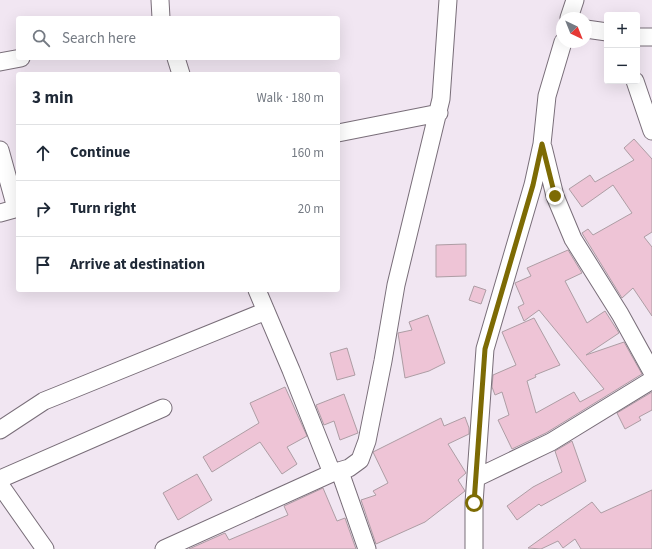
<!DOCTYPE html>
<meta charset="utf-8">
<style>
body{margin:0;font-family:"Source Sans 3",sans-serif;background:#f6f6f7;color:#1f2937}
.controls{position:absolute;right:12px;top:12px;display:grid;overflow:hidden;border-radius:4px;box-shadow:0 4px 16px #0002}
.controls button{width:36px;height:36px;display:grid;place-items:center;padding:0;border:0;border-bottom:1px solid #e0e1e3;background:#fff;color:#1f2937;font:20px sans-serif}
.compass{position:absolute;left:556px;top:12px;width:36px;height:36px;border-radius:50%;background:#fff;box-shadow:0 4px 16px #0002;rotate:137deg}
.stop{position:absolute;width:12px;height:12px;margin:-9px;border:3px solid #7d6b04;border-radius:50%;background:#fff}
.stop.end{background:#7d6b04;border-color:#fff;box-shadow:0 1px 4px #0008}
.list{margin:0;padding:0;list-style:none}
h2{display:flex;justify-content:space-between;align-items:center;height:52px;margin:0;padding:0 16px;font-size:17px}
h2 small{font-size:13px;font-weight:400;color:#747a83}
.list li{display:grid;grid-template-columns:26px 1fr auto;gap:12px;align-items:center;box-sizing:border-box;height:56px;padding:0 16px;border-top:1px solid #e0e1e3}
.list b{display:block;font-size:15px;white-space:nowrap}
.list em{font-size:13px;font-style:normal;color:#747a83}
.icon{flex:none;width:22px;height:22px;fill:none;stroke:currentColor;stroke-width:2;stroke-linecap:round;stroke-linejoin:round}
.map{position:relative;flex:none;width:652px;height:549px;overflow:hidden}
.search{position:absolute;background:#fff;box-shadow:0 4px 16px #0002;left:16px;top:16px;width:324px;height:44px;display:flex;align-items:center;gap:10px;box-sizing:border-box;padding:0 14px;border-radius:4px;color:#747a83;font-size:15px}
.panel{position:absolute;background:#fff;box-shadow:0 4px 16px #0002;left:16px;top:72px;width:324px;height:220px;border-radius:4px}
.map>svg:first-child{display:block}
.building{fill:#eec4d6;stroke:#ad9da4}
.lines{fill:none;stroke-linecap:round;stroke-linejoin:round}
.minor-casing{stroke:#796e79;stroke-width:19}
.minor{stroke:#fff;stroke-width:17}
.route{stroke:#7d6b04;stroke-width:5}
</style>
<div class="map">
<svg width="652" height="549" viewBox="0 0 652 549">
<rect width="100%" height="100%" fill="#f1e6f2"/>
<path class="building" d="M634,139l18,20v73l-8,5 8,10v69l-19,-28 -11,10 -40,-65 6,-4 5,6 39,-22 -19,-28 -31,22 -13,-18 21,-14 5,7 39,-22 -10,-12z
M466,244v32l-30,1v-32z
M568,250l14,23 -17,8 22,42 18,-12 14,22 -33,22 38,-13 18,32 -96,59 -34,16 -14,-29 11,-5 -7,-23 -7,3 -3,-8 1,-12 23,-10 -14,-33 32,-14 26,47 -25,10 1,2 -9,4 9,32 38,-21 6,10 24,-13 -65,-79 -15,11 -6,-14 6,-3 -9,-21 16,-7 -4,-8z
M474,286l12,4 -5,14 -12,-4z
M428,315l17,48 -16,8 -24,7 -7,-45 14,-3 -3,-8z
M347,348l8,27 -18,5 -7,-27z
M285,387l22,49 -20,11 10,17 -15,10 -22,-32 -48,30 -9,-15 56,-34 -9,-20z
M652,392v18l-13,7 2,3 -16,9 -8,-16z
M344,394l14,39 -18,7 -6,-19 -10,4 -8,-20z
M465,417l4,11v6l-21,10 18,29 -8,7 7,11 -40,31 -49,22 -15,-44 15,-5 -3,-4 15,-8 -15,-31 68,-34 3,8z
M572,441l14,40 -45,25 -2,-2 -22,16 -10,-14 26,-19 29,-15 -7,-21z
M197,474l15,26 -34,20 -15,-27z
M323,488l14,33 8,-3 11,31h-167l36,-16 4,7 59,-25 -4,-9z
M652,490v59h-71l-6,-10 -12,9 -5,-7 -17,8 -13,-1 64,-46 9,11z"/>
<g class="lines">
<g class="minor-casing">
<path id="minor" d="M160,0l1,18
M569,18l6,-18
M586,29l21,3
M637,37h15
M176,58l5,16
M0,62l21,-4
M635,81l17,50
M338,133l101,-20
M543,147l12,49 18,43 47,75 32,58
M0,150l16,58
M0,213l18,-5
M257,290l34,80 41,103
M0,430l44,-29 15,-6 207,-84
M340,472l27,77
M476,478l75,-36 101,-62
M0,479l163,-71
M0,485l45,64
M164,549l168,-76 17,-5 11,-8 7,-19 16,-80 13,-76 45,-186 7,-99
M474,549v-46l11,-154 48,-164 9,-41 5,-48 16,-54"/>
</g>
<use href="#minor" class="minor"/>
</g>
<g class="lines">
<path class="route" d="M474,503l11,-154 48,-164 9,-41 13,52"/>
</g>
</svg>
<div class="controls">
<button>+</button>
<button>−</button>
</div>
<svg class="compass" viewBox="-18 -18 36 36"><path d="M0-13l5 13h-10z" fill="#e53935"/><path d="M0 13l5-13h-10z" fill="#747a83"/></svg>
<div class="stop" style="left:474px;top:503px"></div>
<div class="stop end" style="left:555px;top:196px"></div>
<div class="search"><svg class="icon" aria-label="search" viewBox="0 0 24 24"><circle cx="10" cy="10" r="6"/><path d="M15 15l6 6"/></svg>Search here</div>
<section class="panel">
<h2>3 min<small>Walk · 180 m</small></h2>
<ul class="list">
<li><svg class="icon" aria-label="ahead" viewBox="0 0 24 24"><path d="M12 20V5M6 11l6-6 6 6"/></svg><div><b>Continue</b></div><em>160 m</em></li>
<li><svg class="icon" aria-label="right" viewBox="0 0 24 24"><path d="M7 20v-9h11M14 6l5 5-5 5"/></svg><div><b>Turn right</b></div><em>20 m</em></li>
<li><svg class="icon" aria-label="arrive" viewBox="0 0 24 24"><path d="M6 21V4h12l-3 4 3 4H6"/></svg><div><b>Arrive at destination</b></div></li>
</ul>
</section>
</div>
